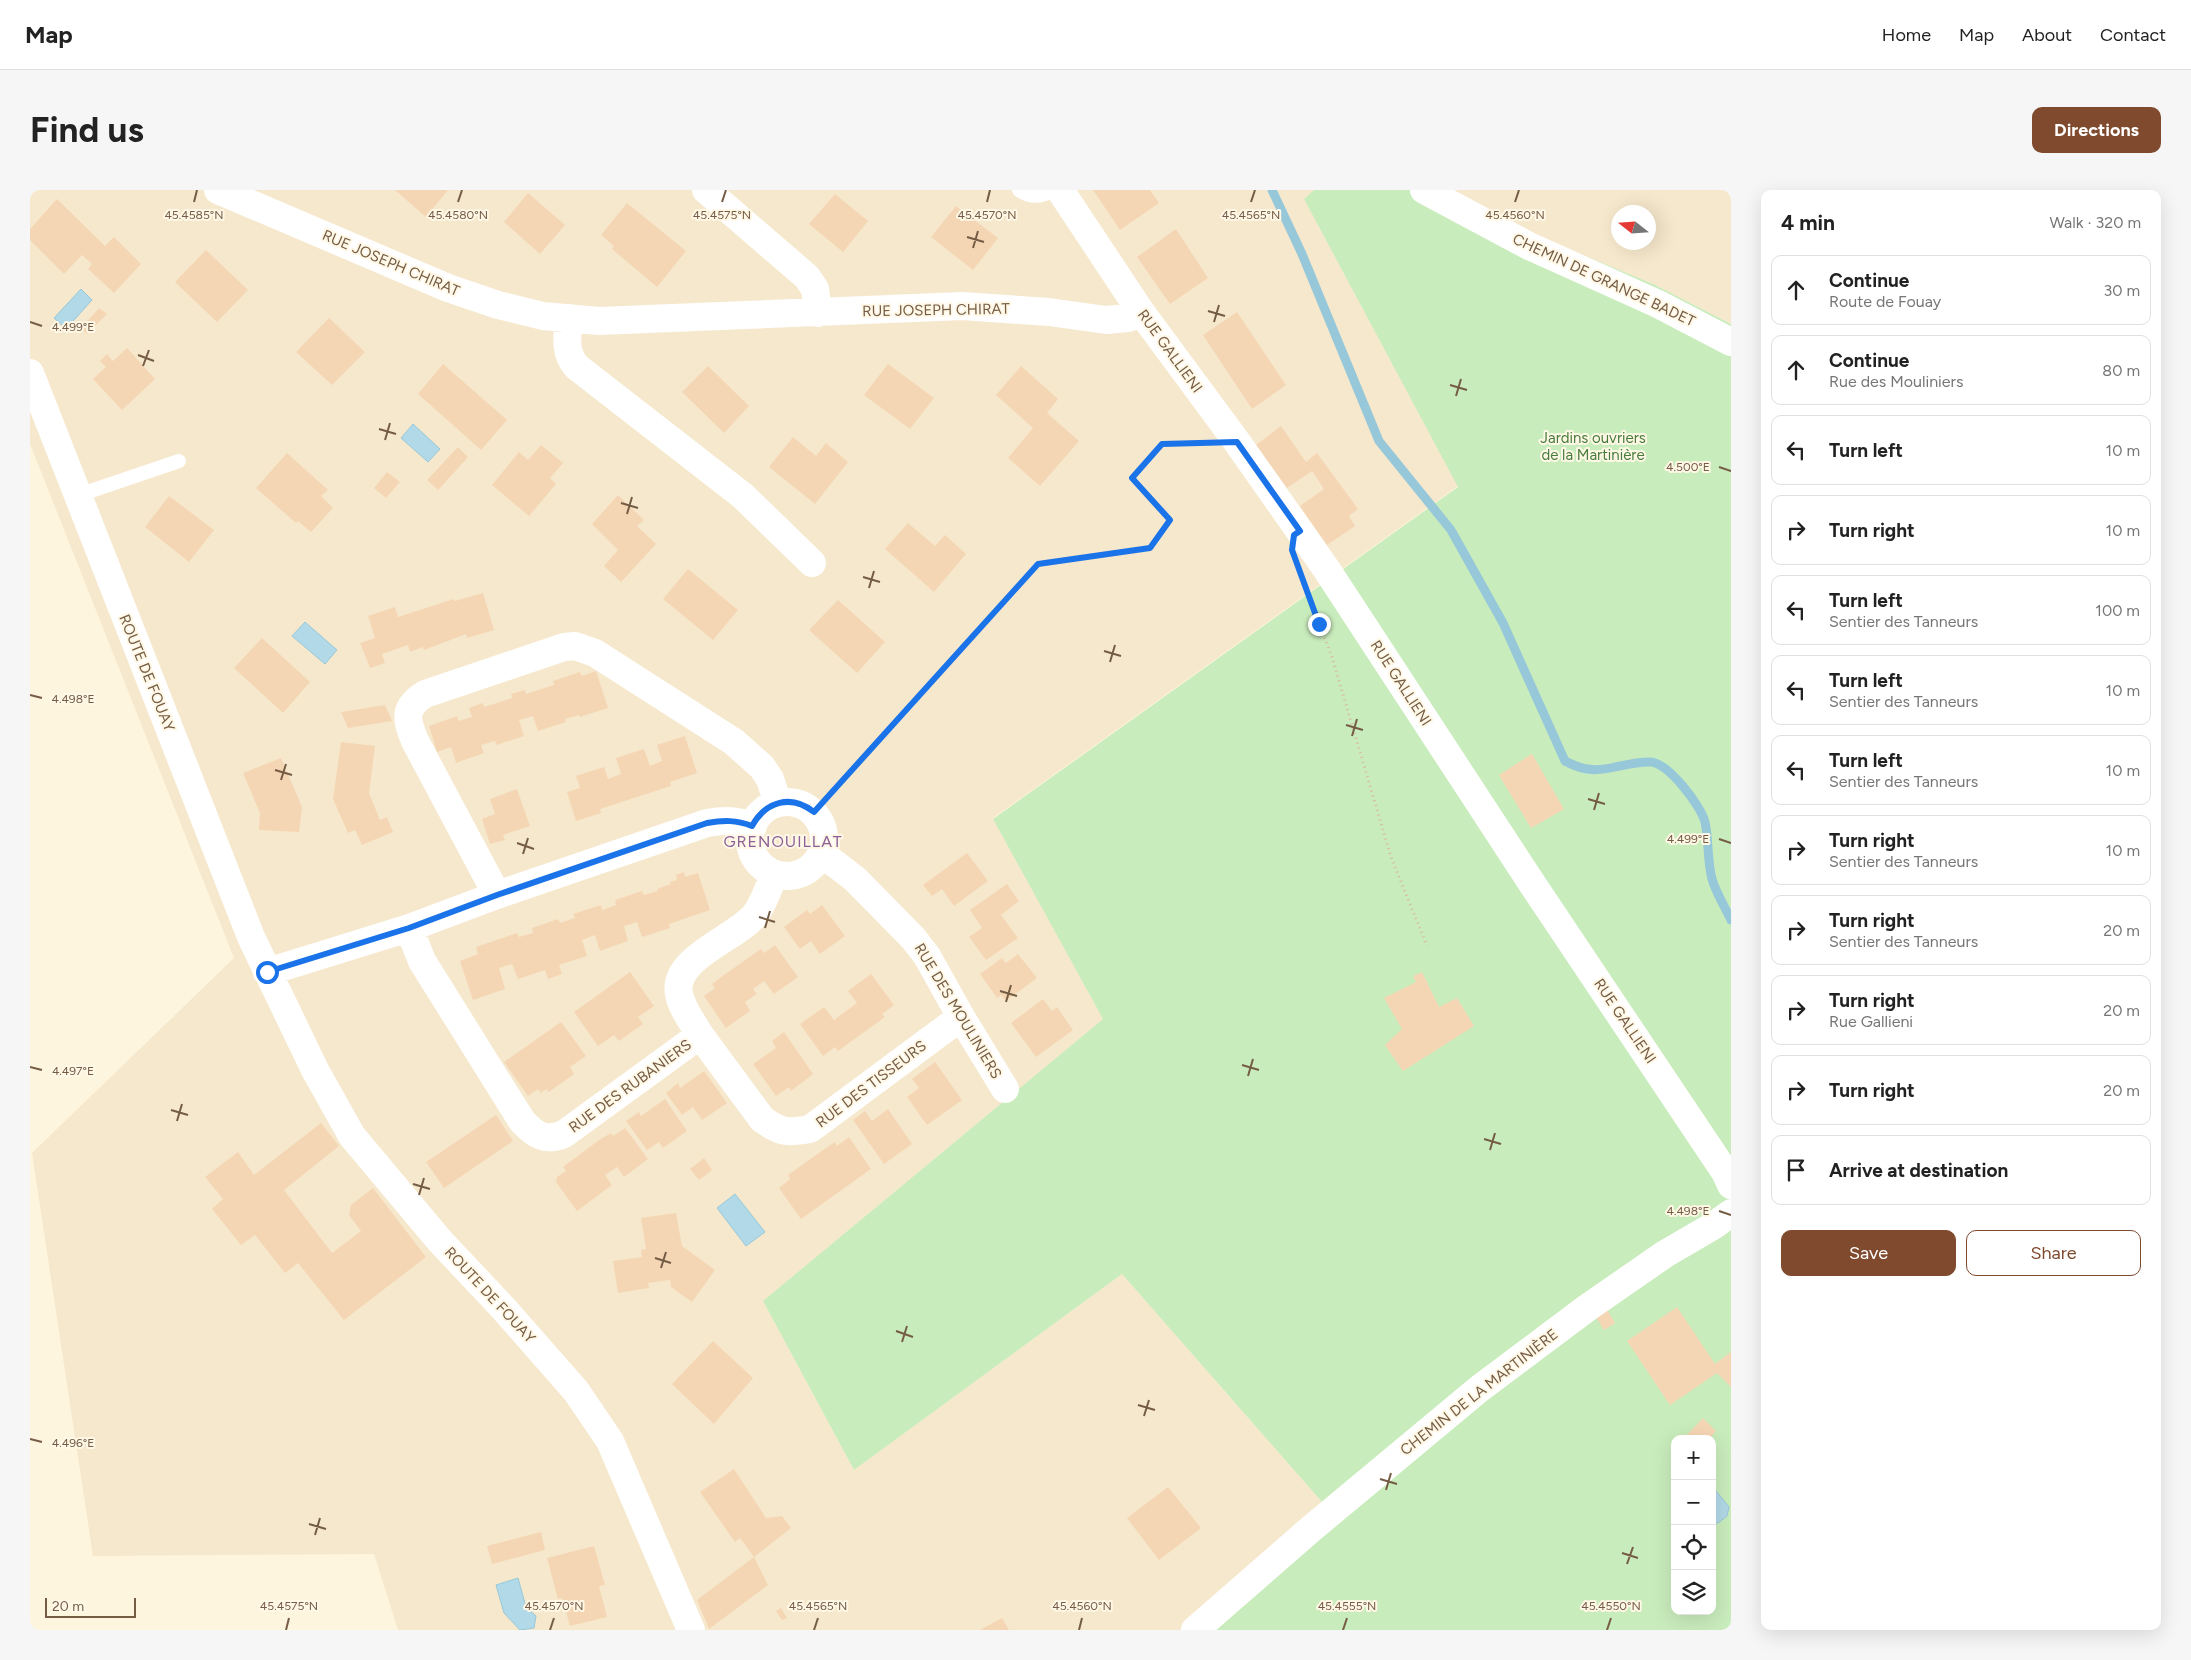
<!DOCTYPE html>
<meta charset="utf-8">
<style>
body{margin:0;font-family:Figtree,sans-serif;background:#f6f6f6;color:#222}
.controls{position:absolute;right:15px;bottom:15px;display:grid;overflow:hidden;border-radius:10px;box-shadow:0 5px 20px #0002}
.controls button{width:45px;height:45px;display:grid;place-items:center;padding:0;border:0;border-bottom:1px solid #e0e0e0;background:#fff;color:#222;font:25px sans-serif}
.compass{position:absolute;left:1581px;top:15px;width:45px;height:45px;border-radius:50%;background:#fff;box-shadow:0 5px 20px #0002;rotate:287deg}
.scale{position:absolute;left:15px;bottom:12px;width:91px;box-sizing:border-box;padding-left:5px;border:2px solid #755c45;border-top:0;font-size:14px;line-height:18px;white-space:nowrap;color:#755c45;-webkit-text-stroke:4px #fff8e6;paint-order:stroke}
.stop{position:absolute;width:15px;height:15px;margin:-11px;border:4px solid #1a73e8;border-radius:50%;background:#fff}
.stop.end{background:#1a73e8;border-color:#fff;box-shadow:0 1px 5px #0008}
.list{margin:0;padding:0;list-style:none}
h2{display:flex;justify-content:space-between;align-items:center;height:65px;margin:0;padding:0 20px;font-size:21px}
h2 small{font-size:16px;font-weight:400;color:#767676}
.list li{display:grid;grid-template-columns:32px 1fr auto;gap:15px;align-items:center;box-sizing:border-box;height:70px;margin:0 10px 10px;padding:0 10px;border:1px solid #e0e0e0;border-radius:10px}
.list b{display:block;font-size:19px;white-space:nowrap}
.list p{margin:0;font-size:16px;white-space:nowrap;color:#767676}
.list em{font-size:16px;font-style:normal;color:#767676}
.actions{display:flex;gap:10px;padding:15px 20px}
.actions a{flex:1;padding:11px 0;border:1px solid #7f4a2d;border-radius:10px;text-align:center;font-size:18px;color:#7f4a2d}
.actions .main{background:#7f4a2d;color:#fff}
.icon{flex:none;width:28px;height:28px;fill:none;stroke:currentColor;stroke-width:2;stroke-linecap:round;stroke-linejoin:round}
.map{position:relative;flex:none;width:1701px;height:1440px;overflow:hidden;border-radius:10px}
header{display:flex;align-items:center;gap:30px;box-sizing:border-box;height:70px;padding:0 25px;background:#fff;border-bottom:1px solid #e0e0e0}
header strong{font-size:24px}
nav{display:flex;gap:28px;margin-inline-start:auto;font-size:18px}
.intro{display:flex;align-items:center;justify-content:space-between;box-sizing:border-box;height:120px;padding:0 30px}
h1{margin:0;font-size:35px}
.button{padding:12px 22px;border-radius:10px;background:#7f4a2d;color:#fff;font-size:18px;font-weight:700}
main{display:flex;gap:30px;padding:0 30px}
aside{flex:1;background:#fff;border-radius:10px;box-shadow:0 5px 20px #0002}
.map>svg:first-child{display:block}
.residential{fill:#f6e8cc;fill-rule:evenodd}
.green{fill:#c9ecbc;fill-rule:evenodd}
.water{fill:#b2d9e8;stroke:#97c8da}
.lines{fill:none;stroke-linecap:round;stroke-linejoin:round}
.stream{stroke:#97c8da;stroke-width:9}
.building{fill:#f5d6b4}
.path{stroke:#d9b998;stroke-width:3;stroke-dasharray:1 4;stroke-linecap:butt}
.service{stroke:#fff;stroke-width:14}
.minor{stroke:#fff;stroke-width:28}
.route{stroke:#1a73e8;stroke-width:6}
.ticks{fill:none;stroke:#755c45;stroke-width:2}
.labels{text-anchor:middle;dominant-baseline:central;stroke-width:4;stroke-linejoin:round;paint-order:stroke}
.street-label{font-size:15px;fill:#755c45;stroke:#fff8e6}
.park-label{font-size:15px;fill:#477c3c;stroke:#fff8e6}
.neighbourhood-label{font-size:16px;letter-spacing:1px;fill:#8d6099;stroke:#fff8e6}
.ticks-label{font-size:12px;text-anchor:middle;fill:#755c45;stroke:#fff8e6;stroke-width:4;stroke-linejoin:round;paint-order:stroke}
</style>
<header>
<strong>Map</strong>
<nav><a>Home</a><a>Map</a><a>About</a><a>Contact</a></nav>
</header>
<div class="intro"><h1>Find us</h1><a class="button">Directions</a></div>
<main>
<div class="map">
<svg width="1701" height="1440" viewBox="0 0 1701 1440">
<rect width="100%" height="100%" fill="#fef5de"/>
<path class="residential" d="M0,0h1284l-10,9 154,287 -465,332 110,201 -340,282 91,169 268,-196 215,245 -122,111h-817l-24,-76 -281,2 -61,-403 202,-195 -204,-514z
M1396,0h305v134l-78,-40zM1588,22h30v30h-30z"/>
<path class="green" d="M1284,0h112l227,94 78,40v1306h-516l122,-111 -215,-245 -268,196 -91,-169 340,-282 -110,-200 465,-332 -154,-288zM1645,1249h37v172h-37z"/>
<path class="water" d="M51,99l11,11 -26,29 -12,-11z
M383,234l27,25 -12,13 -27,-24z
M275,432l32,28 -12,14 -33,-28z
M705,1004l30,38 -19,14 -29,-38z
M1682,1296l17,21 -2,9 -9,7h-6z
M488,1388l8,29 10,9 -2,12 -14,2 -16,-17 -8,-28z"/>
<g class="lines">
<path class="stream" d="M1242,0l30,64 77,187 72,89 52,93 62,138c34,19 51,1 85,1 18,0 51,44 55,60 4,18 2,38 7,57 4,14 13,28 19,41"/>
</g>
<path class="building" d="M365,0h53l-22,27z
M1063,0h57l9,13 -39,27z
M498,3l37,32 -25,29 -36,-32z
M805,4l33,27 -25,31 -34,-28z
M27,9l48,47 9,-9 27,27 -27,29 -26,-24 4,-5 -10,-9 -18,19 -34,-34v-11z
M597,13l59,48 -29,36 -45,-38 2,-3 -13,-11z
M926,16l42,32 -25,32 -42,-33z
M1146,39l32,49 -38,26 -33,-47z
M176,60l42,40 -31,32 -42,-40z
M69,118l8,6 -20,20 -6,-6z
M1207,122l49,73 -34,24 -49,-74z
M299,128l36,34 -33,33 -36,-33z
M97,158l28,31 -33,31 -29,-31 13,-12 -6,-6 7,-7 6,7z
M413,174l64,56 -26,30 -63,-56z
M858,174l46,34 -24,31 -46,-34z
M678,176l41,40 -25,27 -42,-41z
M991,176l37,33 -11,14 32,28 -39,45 -32,-28 25,-30 -37,-33z
M1251,236l25,36 11,-9 41,56 -9,7 6,10 -28,19 -27,-39 24,-17 -12,-18 -25,17 -31,-43z
M763,247l23,19 10,-13 22,19 -33,42 -46,-37z
M511,255l22,18 -13,15 6,6 -27,32 -37,-31 27,-33 9,8z
M428,257l10,10 -30,33 -11,-10z
M257,263l41,37 -7,6 12,12 -22,24 -13,-11 -2,2 -40,-35z
M357,282l13,10 -14,16 -12,-10z
M588,305l26,25 -7,6 19,18 -35,38 -17,-16 14,-16 -26,-26z
M139,306l45,34 -25,32 -44,-35z
M878,333l27,23 10,-11 21,19 -32,38 -49,-43z
M658,379l50,41 -25,30 -50,-41z
M453,403l11,37 -27,8 -1,-4 -42,16 -1,-3 -13,5 -2,-7 -26,9 3,9 -15,5 -10,-25 15,-5 -7,-22 27,-9 3,10 56,-18 1,2z
M808,410l47,42 -28,31 -48,-43z
M232,448l48,44 -27,31 -49,-45z
M566,481l12,37 -28,9 -1,-2 -14,4 1,3 -28,9 -5,-15 -14,4 5,16 -28,9 -1,-4 -14,4 3,8 -28,10 -5,-16 -14,5 -8,-26 28,-10 1,5 14,-4 -3,-9 14,-5 1,4 28,-9 -1,-4 14,-4 1,4 28,-9 -1,-4 27,-9 2,4z
M355,515l7,16 -44,7 -7,-16z
M655,546l12,37 -27,9 1,4 -71,23 1,4 -25,8 -9,-29 13,-4 -4,-12 28,-9 4,12 13,-5 -5,-16 28,-9 6,17 12,-5 -5,-16z
M311,552l34,4 -6,47 11,27 7,-3 6,15 -31,13 -7,-15 -7,3 -15,-34z
M1502,564l32,55 -33,19 -32,-53z
M251,568l21,49 -3,25 -40,-2 1,-17 -17,-40z
M487,599l13,37 -27,9 2,5 -15,4 -8,-25 13,-5 -5,-15z
M937,663l21,28 -34,25 -12,-17 -10,7 -9,-11z
M654,682l1,5 13,-4 12,37 -41,14 1,4 -28,9 -5,-15 -13,4 4,15 -28,10 -5,-16 -13,5 5,16 -28,9 3,9 -14,5 -3,-9 -27,9 -6,-15 -13,4 6,21 -32,11 -13,-39 18,-7 -2,-7 41,-14 2,4 14,-4 -1,-5 26,-9 2,4 15,-5 -2,-4 28,-9 1,5 14,-5 -1,-5 27,-9 2,4 14,-4 -1,-2 14,-5 -1,-2 7,-2 -1,-5z
M977,694l12,17 -18,14 17,23 -32,22 -17,-23 13,-9 -12,-18z
M792,715l23,31 -25,18 -9,-13 -11,8 -16,-22 23,-17 3,4z
M745,755l23,32 -24,17 -10,-13 -11,8 4,5 -12,8 5,9 -24,17 -22,-32 11,-8 -3,-4 12,-9 37,-26 3,4z
M988,764l19,24 -31,23 -5,-6 -4,3 -17,-24 22,-16 4,5z
M600,782l24,34 -16,11 5,7 -24,17 -5,-6 -16,11 -24,-34z
M1392,782l17,35 18,-9 17,28 -71,45 -18,-26 17,-16 -18,-31 32,-16 -3,-6z
M841,784l23,31 -12,9 3,3 -47,34 -3,-4 -12,9 -23,-32 24,-17 10,13 23,-17 -9,-12z
M1013,809l9,12 5,-4 16,23 -37,27 -25,-34z
M531,832l25,34 -16,11 4,7 -25,18 -3,-3 -5,4 -3,-4 -10,7 -24,-34z
M754,842l29,42 -22,17 -2,-4 -13,9 -23,-32 23,-16 -4,-7z
M905,872l27,38 -35,25 -20,-28 12,-9 -7,-9z
M674,881l23,32 -25,17 -9,-13 -11,8 -16,-22 12,-10 2,5z
M635,909l22,32 -24,17 -4,-6 -12,8 -21,-29 13,-9 2,4z
M858,919l24,35 -28,20 -31,-44 12,-9 7,10z
M466,925l17,26 -69,47 -18,-26z
M291,933l18,23 -55,44 48,63 29,-22 -12,-16 2,-10 22,-17 53,69 -82,63 -46,-57 -13,10 -30,-38 -14,10 -29,-36 11,-10 -18,-22 33,-25 16,23z
M595,938l23,31 -24,18 -7,-10 -12,8 7,10 -35,26 -21,-29 1,-5 9,-6 -3,-4 36,-27 12,-7 2,3z
M819,947l22,32 -70,50 -22,-31 11,-9 -2,-4 35,-25 12,-8 2,4z
M674,968l8,12 -13,10 -9,-11z
M646,1023l6,33 33,24 -23,32 -21,-15 -1,-7 -22,3 1,5 -31,5 -5,-32 29,-4 -1,-7 5,-1 -5,-31z
M1575,1116l10,17 -11,7 -10,-16z
M1647,1117l38,57 16,-12v35l-14,-14 -47,32 -43,-64z
M683,1151l40,37 -39,46 -42,-40z
M1673,1228l13,13 -7,8h-26z
M704,1279l32,49 16,-2 9,12 -37,29 -14,-19 -5,4 -35,-50z
M1138,1297l33,41 -42,32 -32,-42z
M511,1342l4,18 -53,14 -5,-18z
M564,1356l11,39 -6,1 8,31 -37,9 -8,-28 -4,1 -11,-41z
M724,1367l14,28 -59,44 -12,-29z
M751,1418l6,10 -5,2 -6,-9z
M972,1428l7,12h-29z"/>
<g class="lines">
<path class="path" d="M1282,415l20,52 59,200 36,89
M784,622l224,-248 112,-16 20,-28 -39,-42 31,-34 40,-1"/>
<path class="service" d="M989,0c12,9 23,7 35,0
M46,306l103,-35"/>
<path class="minor" d="M188,0l230,98 50,17 45,11 56,5 363,-15 87,6 57,8 22,-2 13,-6
M676,0l101,87 8,12 3,24
M1030,0l81,122 96,130 90,128 206,315 192,287 6,13
M1394,0l105,56 129,58 73,38
M539,128c-2,18 -5,35 8,49l166,129 69,67
M0,183l221,564 64,133 37,66 88,105 64,68 72,82 34,50 81,189
M720 649a37 37 0 1 1 74 0a37 37 0 1 1-74 0Z
M791,663l34,26 58,59 14,18 34,61 44,72
M467,705l-82,-154c-9,-22 -12,-33 10,-47l139,-47 11,-1 20,7 139,89 28,25 8,12 8,24
M379,738l13,33 100,160c13,14 23,21 42,13l136,-99c-7,-12 -18,-26 -21,-41 -7,-36 56,-55 76,-79 9,-12 14,-28 19,-41
M237,782l142,-44 88,-33 210,-72c17,-3 29,-3 46,3
M670,845l62,84c19,14 26,14 48,10l151,-112
M1165,1440l117,-102 167,-139 108,-81 78,-54 48,-28 18,-13"/>
</g>
<g class="lines">
<path class="route" d="M237,782l142,-44 88,-33 210,-72c17,-3 29,-3 45,3 14,-25 39,-32 62,-14l224,-248 112,-16 20,-28 -38,-42 30,-34 75,-2 63,89 -6,4 -2,15 27,74"/>
</g>
<path class="ticks" d="M164,12l3,-12M428,12l4,-12M692,12l4,-12M957,12l3,-12M1221,12l4,-12M1485,12l4,-12M937,47l17,5M943,58l5,-17M1178,121l17,5M0,132l12,4M1184,132l5,-17M108,165l16,6M113,176l6,-16M1420,195l17,5M1426,206l5,-17M349,239l17,5M355,250l5,-17M1689,277l12,4M591,313l17,5M597,324l5,-17M833,387l17,5M839,398l5,-17M1074,461l17,5M1080,472l5,-17M0,505l12,3M1316,535l17,5M1322,546l5,-17M245,580l17,5M251,590l5,-16M1558,609l17,5M1564,620l5,-17M1689,649l12,4M487,653l17,6M493,664l5,-16M729,727l16,5M735,738l5,-17M970,801l17,5M976,812l5,-17M1212,875l17,5M0,877l12,3M1218,886l5,-17M141,920l17,5M147,931l5,-17M1454,949l17,5M1460,960l5,-17M383,994l17,5M389,1005l5,-17M1689,1021l12,4M625,1068l16,5M631,1078l5,-16M866,1141l17,6M872,1152l5,-16M1108,1215l17,5M1114,1226l5,-16M0,1249l12,3M1350,1289l17,5M1356,1300l5,-17M279,1334l17,5M285,1345l5,-17M1592,1363l16,5M1597,1374l6,-17M256,1440l3,-12M520,1440l4,-12M784,1440l4,-12M1049,1440l3,-12M1313,1440l4,-12M1577,1440l4,-12"/>
<g class="labels">
<g class="street-label">
<text transform="translate(361 73) rotate(23)">RUE JOSEPH CHIRAT</text>
<text transform="translate(1574 90) rotate(25)">CHEMIN DE GRANGE BADET</text>
<text transform="translate(906 120) rotate(-1)">RUE JOSEPH CHIRAT</text>
<text transform="translate(1140 161) rotate(54)">RUE GALLIENI</text>
<text transform="translate(117 483) rotate(68)">ROUTE DE FOUAY</text>
<text transform="translate(1371 493) rotate(57)">RUE GALLIENI</text>
<text transform="translate(928 821) rotate(59)">RUE DES MOULINIERS</text>
<text transform="translate(1595 831) rotate(56)">RUE GALLIENI</text>
<text transform="translate(841 894) rotate(-37)">RUE DES TISSEURS</text>
<text transform="translate(600 896) rotate(-36)">RUE DES RUBANIERS</text>
<text transform="translate(460 1105) rotate(47)">ROUTE DE FOUAY</text>
<text transform="translate(1449 1202) rotate(-38)">CHEMIN DE LA MARTINIÈRE</text>
</g>
<g class="park-label">
<text x="1563" y="248">Jardins ouvriers<tspan x="1563" dy="17">de la Martinière</tspan></text>
</g>
<g class="neighbourhood-label">
<text x="753" y="651">GRENOUILLAT</text>
</g>
</g>
<g class="ticks-label">
<text x="164" y="29">45.4585°N</text>
<text x="428" y="29">45.4580°N</text>
<text x="692" y="29">45.4575°N</text>
<text x="957" y="29">45.4570°N</text>
<text x="1221" y="29">45.4565°N</text>
<text x="1485" y="29">45.4560°N</text>
<text x="43" y="141">4.499°E</text>
<text x="1658" y="281">4.500°E</text>
<text x="43" y="513">4.498°E</text>
<text x="1658" y="653">4.499°E</text>
<text x="43" y="885">4.497°E</text>
<text x="1658" y="1025">4.498°E</text>
<text x="43" y="1257">4.496°E</text>
<text x="259" y="1420">45.4575°N</text>
<text x="524" y="1420">45.4570°N</text>
<text x="788" y="1420">45.4565°N</text>
<text x="1052" y="1420">45.4560°N</text>
<text x="1317" y="1420">45.4555°N</text>
<text x="1581" y="1420">45.4550°N</text>
</g>
</svg>
<div class="controls">
<button>+</button>
<button>−</button>
<button><svg class="icon" aria-label="locate" viewBox="0 0 24 24"><circle cx="12" cy="12" r="6"/><path d="M12 2v4M12 18v4M2 12h4M18 12h4"/></svg></button>
<button><svg class="icon" aria-label="layers" viewBox="0 0 24 24"><path d="M12 4l9 5-9 5-9-5zM3 14l9 5 9-5"/></svg></button>
</div>
<svg class="compass" viewBox="-18 -18 36 36"><path d="M0-13l5 13h-10z" fill="#e53935"/><path d="M0 13l5-13h-10z" fill="#767676"/></svg>
<div class="scale">20 m</div>
<div class="stop" style="left:237px;top:782px"></div>
<div class="stop end" style="left:1289px;top:434px"></div>
</div>
<aside>
<h2>4 min<small>Walk · 320 m</small></h2>
<ul class="list">
<li><svg class="icon" aria-label="ahead" viewBox="0 0 24 24"><path d="M12 20V5M6 11l6-6 6 6"/></svg><div><b>Continue</b><p>Route de Fouay</p></div><em>30 m</em></li>
<li><svg class="icon" aria-label="ahead" viewBox="0 0 24 24"><path d="M12 20V5M6 11l6-6 6 6"/></svg><div><b>Continue</b><p>Rue des Mouliniers</p></div><em>80 m</em></li>
<li><svg class="icon" aria-label="left" viewBox="0 0 24 24"><path d="M17 20v-9H6M10 6l-5 5 5 5"/></svg><div><b>Turn left</b></div><em>10 m</em></li>
<li><svg class="icon" aria-label="right" viewBox="0 0 24 24"><path d="M7 20v-9h11M14 6l5 5-5 5"/></svg><div><b>Turn right</b></div><em>10 m</em></li>
<li><svg class="icon" aria-label="left" viewBox="0 0 24 24"><path d="M17 20v-9H6M10 6l-5 5 5 5"/></svg><div><b>Turn left</b><p>Sentier des Tanneurs</p></div><em>100 m</em></li>
<li><svg class="icon" aria-label="left" viewBox="0 0 24 24"><path d="M17 20v-9H6M10 6l-5 5 5 5"/></svg><div><b>Turn left</b><p>Sentier des Tanneurs</p></div><em>10 m</em></li>
<li><svg class="icon" aria-label="left" viewBox="0 0 24 24"><path d="M17 20v-9H6M10 6l-5 5 5 5"/></svg><div><b>Turn left</b><p>Sentier des Tanneurs</p></div><em>10 m</em></li>
<li><svg class="icon" aria-label="right" viewBox="0 0 24 24"><path d="M7 20v-9h11M14 6l5 5-5 5"/></svg><div><b>Turn right</b><p>Sentier des Tanneurs</p></div><em>10 m</em></li>
<li><svg class="icon" aria-label="right" viewBox="0 0 24 24"><path d="M7 20v-9h11M14 6l5 5-5 5"/></svg><div><b>Turn right</b><p>Sentier des Tanneurs</p></div><em>20 m</em></li>
<li><svg class="icon" aria-label="right" viewBox="0 0 24 24"><path d="M7 20v-9h11M14 6l5 5-5 5"/></svg><div><b>Turn right</b><p>Rue Gallieni</p></div><em>20 m</em></li>
<li><svg class="icon" aria-label="right" viewBox="0 0 24 24"><path d="M7 20v-9h11M14 6l5 5-5 5"/></svg><div><b>Turn right</b></div><em>20 m</em></li>
<li><svg class="icon" aria-label="arrive" viewBox="0 0 24 24"><path d="M6 21V4h12l-3 4 3 4H6"/></svg><div><b>Arrive at destination</b></div></li>
</ul>
<div class="actions"><a class="main">Save</a><a>Share</a></div>
</aside>
</main>
